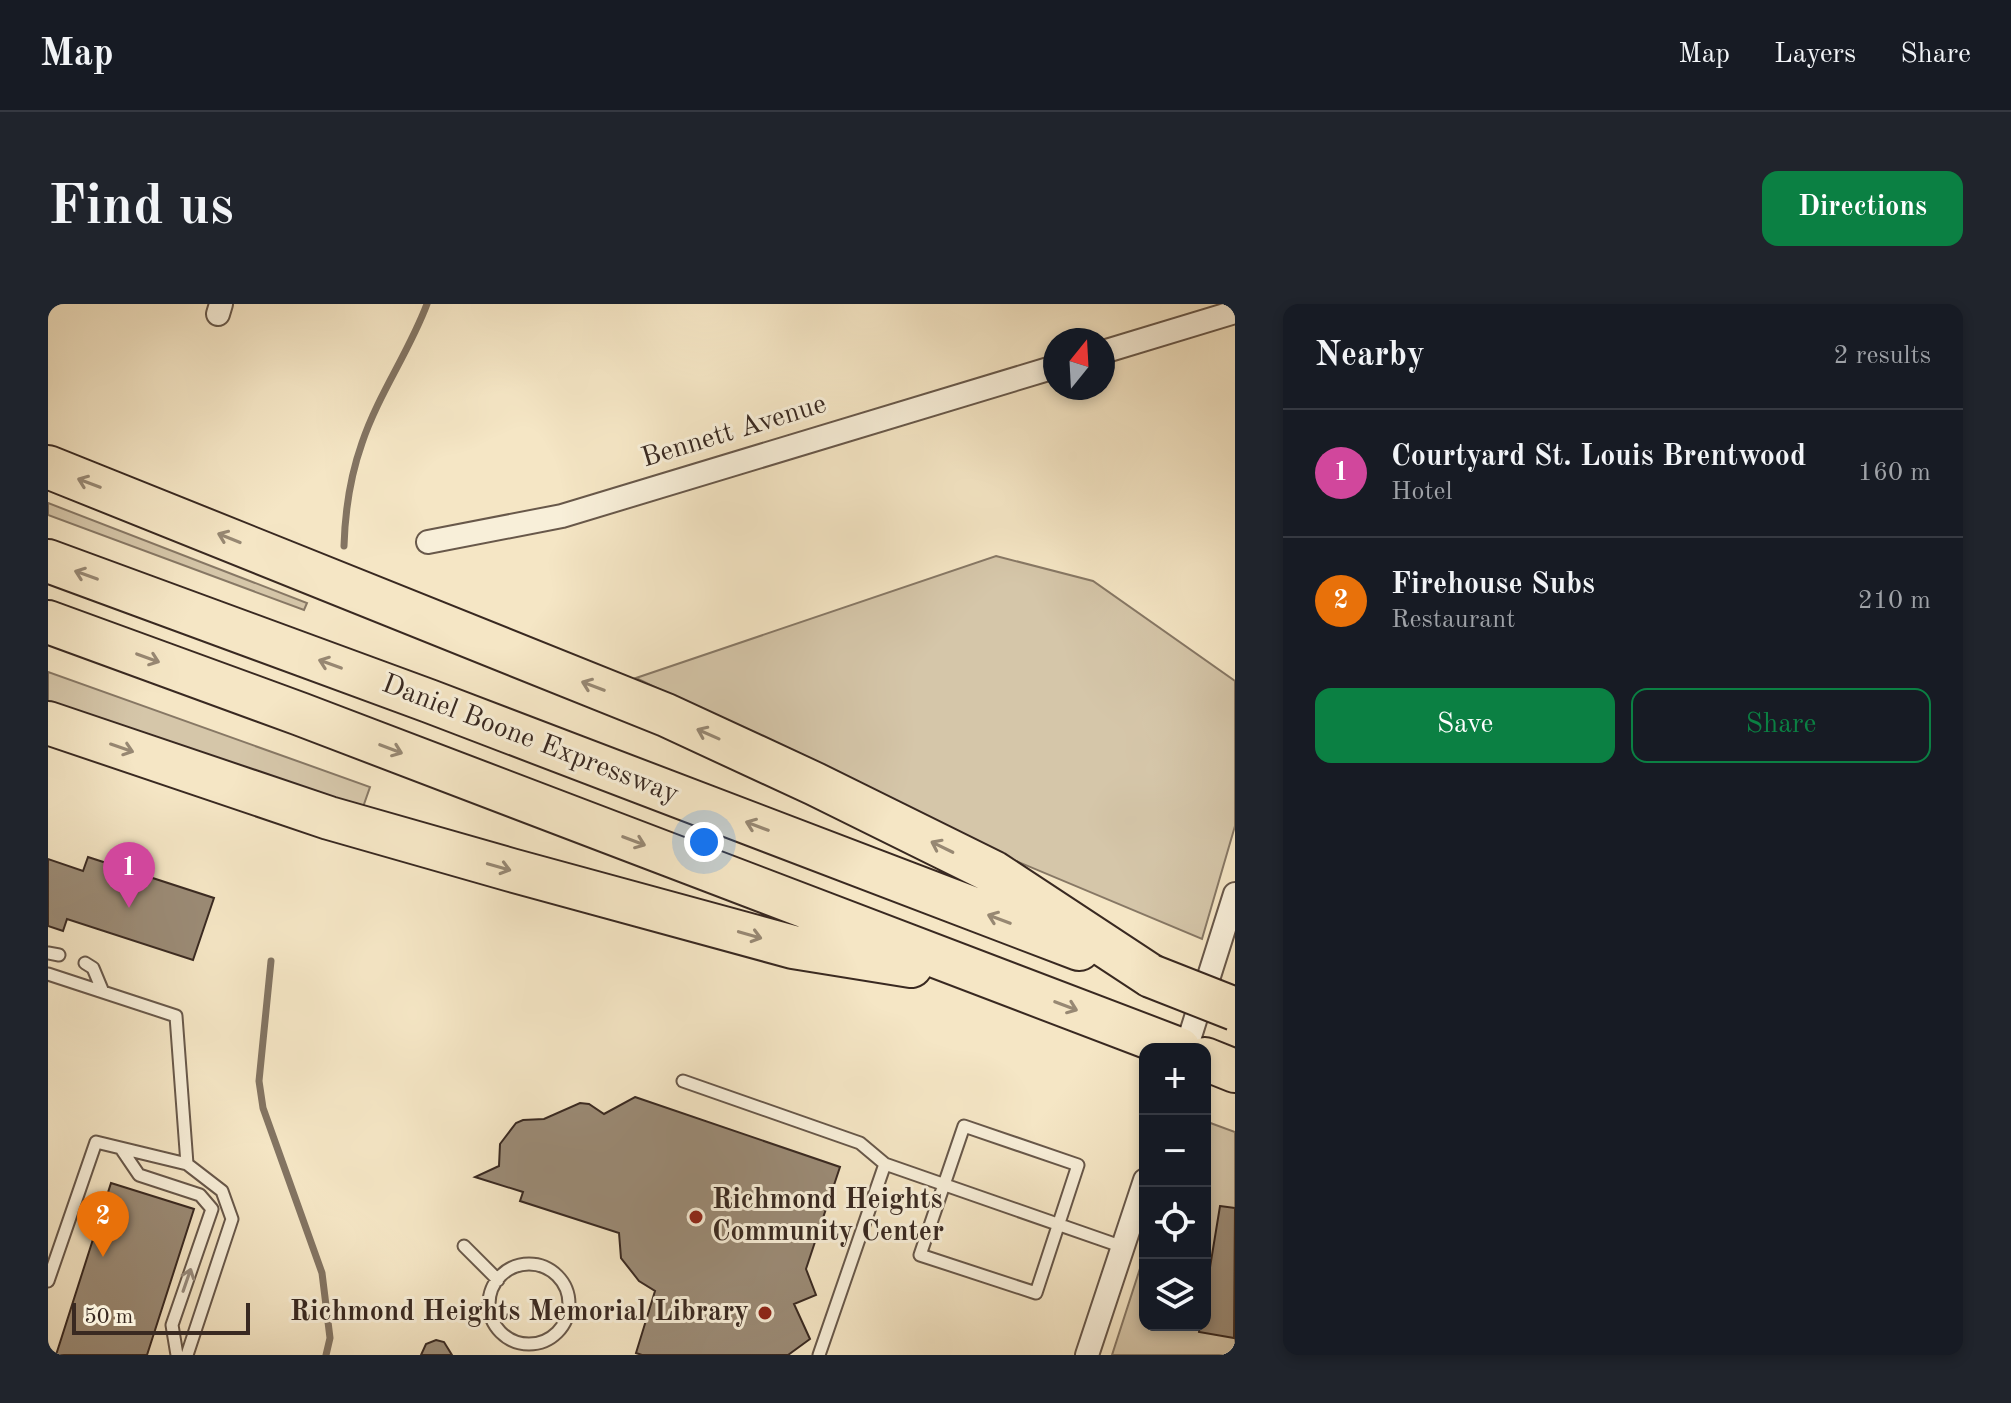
<!DOCTYPE html>
<meta charset="utf-8">
<style>
body{margin:0;font-family:"Old Standard TT",serif;background:#20242c;color:#f1f3f6}
.controls{position:absolute;right:24px;bottom:24px;display:grid;overflow:hidden;border-radius:16px;box-shadow:0 4px 12px #0003}
.controls button{width:72px;height:72px;display:grid;place-items:center;padding:0;border:0;border-bottom:2px solid #363941;background:#171b24;color:#f1f3f6;font:40px sans-serif}
.compass{position:absolute;left:995px;top:24px;width:72px;height:72px;border-radius:50%;background:#171b24;box-shadow:0 4px 12px #0003;rotate:18deg}
.scale{position:absolute;left:24px;bottom:20px;width:178px;box-sizing:border-box;padding-left:8px;border:4px solid #392921;border-top:0;font-size:22px;line-height:28px;white-space:nowrap;color:#392921;-webkit-text-stroke:6px #f8efd9;paint-order:stroke}
.you{position:absolute;left:656px;top:538px;width:28px;height:28px;margin:-20px;border:6px solid #fff;border-radius:50%;background:#1a73e8;box-shadow:0 0 0 12px #1a73e833}
.badge{display:grid;place-items:center;width:52px;height:52px;border-radius:50%;background:#0b8043;color:#fff;font-size:26px;font-weight:700}
.pin{position:absolute;translate:-50% -66px;filter:drop-shadow(0 2px 4px #0008)}
.pin::after{content:'';position:absolute;top:42px;width:28px;height:24px;background:inherit;clip-path:polygon(0 0,100% 0,50% 100%)}
.list{margin:0;padding:0;list-style:none}
h2{display:flex;justify-content:space-between;align-items:center;height:104px;margin:0;padding:0 32px;font-size:34px}
h2 small{font-size:26px;font-weight:400;color:#9ea1a6}
.list li{display:grid;grid-template-columns:52px 1fr auto;gap:24px;align-items:center;box-sizing:border-box;height:128px;padding:0 32px;border-top:2px solid #363941}
.list b{display:block;font-size:30px;white-space:nowrap}
.list p{margin:0;font-size:26px;white-space:nowrap;color:#9ea1a6}
.list em{font-size:26px;font-style:normal;color:#9ea1a6}
.actions{display:flex;gap:16px;padding:24px 32px}
.actions a{flex:1;padding:18px 0;border:2px solid #0b8043;border-radius:16px;text-align:center;font-size:28px;color:#0b8043}
.actions .main{background:#0b8043;color:#fff}
.icon{flex:none;width:44px;height:44px;fill:none;stroke:currentColor;stroke-width:2;stroke-linecap:round;stroke-linejoin:round}
.map{position:relative;flex:none;width:1187px;height:1051px;overflow:hidden;border-radius:16px}
header{display:flex;align-items:center;gap:48px;box-sizing:border-box;height:112px;padding:0 40px;background:#171b24;border-bottom:2px solid #363941}
header strong{font-size:38px}
nav{display:flex;gap:44px;margin-inline-start:auto;font-size:28px}
.intro{display:flex;align-items:center;justify-content:space-between;box-sizing:border-box;height:192px;padding:0 48px}
h1{margin:0;font-size:56px}
.button{padding:20px 36px;border-radius:16px;background:#0b8043;color:#fff;font-size:28px;font-weight:700}
main{display:flex;gap:48px;padding:0 48px}
aside{flex:1;background:#171b24;border-radius:16px;box-shadow:0 4px 12px #0003}
.map>svg:first-child{display:block}
.green{fill:#d5c6a9;stroke:#877865;stroke-width:2}
.lines{fill:none;stroke-linecap:round;stroke-linejoin:round}
.stream{stroke:#837462;stroke-width:7}
.building{fill:#9b8b76;stroke:#392921;stroke-width:2}
.lane-casing{stroke:#68584a;stroke-width:15}
.street-casing{stroke:#68584a;stroke-width:26}
.highway-casing{stroke:#392921;stroke-width:46}
.lane{stroke:#f8efd9;stroke-width:11}
.street{stroke:#f8efd9;stroke-width:22}
.highway{stroke:#f5e6c5;stroke-width:42}
.highway-bridge-casing{stroke:#392921;stroke-width:46;stroke-linecap:butt}
.highway-bridge{stroke:#f5e6c5;stroke-width:42}
.oneway{stroke:#978873}
.oneway2{stroke:#988c7d}
.poi-dot{fill:#8f2418;stroke:#f8efd9;stroke-width:3}
.labels{text-anchor:middle;dominant-baseline:central;stroke-width:6;stroke-linejoin:round;paint-order:stroke}
.street-label{font-size:28px;fill:#392921;stroke:#f8efd9}
.poi-label{font-size:28px;font-weight:bold;fill:#392921;stroke:#f8efd9;text-anchor:start}
</style>
<header>
<strong>Map</strong>
<nav><a>Map</a><a>Layers</a><a>Share</a></nav>
</header>
<div class="intro"><h1>Find us</h1><a class="button">Directions</a></div>
<main>
<div class="map">
<svg width="1187" height="1051" viewBox="0 0 1187 1051">
<rect width="100%" height="100%" fill="#f5e6c5"/>
<filter id="stains"><feTurbulence type="fractalNoise" baseFrequency=".0025" numOctaves="4"/><feColorMatrix values="0 0 0 0 .2 0 0 0 0 .09 0 0 0 0 .02 0 0 0 .5 -.17"/></filter>
<radialGradient id="worn" r=".72"><stop offset=".6" stop-color="#630" stop-opacity="0"/><stop offset="1" stop-color="#630" stop-opacity=".3"/></radialGradient>
<path class="green" d="M0,199l259,100 -3,7 -256,-95z
M948,252l97,25 142,100v145l-33,113 -198,-83 -368,-178z
M0,368l322,115 -7,20 -315,-103z
M1157,817l30,11v223h-123l33,-102v72h60z"/>
<g class="lines">
<path class="stream" d="M296,242c1,-34 6,-69 18,-103 16,-48 47,-91 65,-139
M223,657l-12,120 4,27 59,165 8,65 -4,17"/>
</g>
<path class="building" d="M40,553l126,41 -21,62 -126,-41 -4,12 -15,-5v-67l35,12z
M587,793l205,70 -34,102 10,26 -22,9 16,35 -22,16h-146l-6,-2 19,-62 -16,-10 -18,-23 -2,-25 -99,-32 3,-9 -48,-15 24,-11 1,-22 16,-21 7,-3 21,-1 36,-16 9,1 15,10z
M63,879l83,26 -47,146h-91z
M1172,902l15,2 -1,130 -35,-6 1,-7h5v-27z
M388,1036l8,2 8,13h-31l5,-11z"/>
<g class="lines">
<g class="lane-casing">
<path id="lane" d="M0,649l11,2
M37,659l8,5 10,24
M0,670l128,42 11,148 -91,-22 -48,139
M635,777l177,62 25,21 238,83
M916,822l114,39 -42,128 -116,-38z
M74,846l17,25 61,20 12,14 -40,116 5,30
M416,942l34,34
M441 1000a40 40 0 1 1 80 0a40 40 0 1 1-80 0Z
M139,1051l45,-136 -10,-28 -35,-27
M771,1051l66,-191"/>
</g>
<g class="street-casing">
<path id="street" d="M170,10l3,-10
M1055,48l132,-40
M380,238l134,-26 493,-149
M1138,745l49,-155
M1039,1051l58,-175"/>
</g>
<g class="highway-casing">
<path id="highway" d="M0,163l618,248 149,69 178,88 158,104
M0,257l381,140 650,248
M0,318l252,92 879,335
M0,419l281,95 182,52 282,77 118,19
M1157,755l30,12"/>
</g>
<use href="#lane" class="lane"/>
<use href="#street" class="street"/>
<use href="#highway" class="highway"/>
<g class="highway-bridge-casing">
<path id="highway-bridge" d="M1103,672l84,33"/>
</g>
<use href="#highway-bridge" class="highway-bridge"/>
</g>
<defs><path id="oneway-shaft" d="M-6 0H5M1.5-3L5.5 0L1.5 3" fill="none" stroke-width="1.6" stroke-linecap="round" stroke-linejoin="round" transform="scale(2)"/></defs>
<g class="oneway">
<use href="#oneway-shaft" transform="translate(41 179) rotate(-159)"/>
<use href="#oneway-shaft" transform="translate(181 234) rotate(-158)"/>
<use href="#oneway-shaft" transform="translate(38 271) rotate(-160)"/>
<use href="#oneway-shaft" transform="translate(100 354) rotate(20)"/>
<use href="#oneway-shaft" transform="translate(282 360) rotate(-160)"/>
<use href="#oneway-shaft" transform="translate(545 382) rotate(-159)"/>
<use href="#oneway-shaft" transform="translate(660 430) rotate(-156)"/>
<use href="#oneway-shaft" transform="translate(74 444) rotate(19)"/>
<use href="#oneway-shaft" transform="translate(343 445) rotate(21)"/>
<use href="#oneway-shaft" transform="translate(709 522) rotate(-159)"/>
<use href="#oneway-shaft" transform="translate(586 537) rotate(21)"/>
<use href="#oneway-shaft" transform="translate(894 543) rotate(-154)"/>
<use href="#oneway-shaft" transform="translate(451 563) rotate(16)"/>
<use href="#oneway-shaft" transform="translate(951 615) rotate(-159)"/>
<use href="#oneway-shaft" transform="translate(702 631) rotate(16)"/>
<use href="#oneway-shaft" transform="translate(1018 702) rotate(21)"/>
</g>
<use class="oneway2" href="#oneway-shaft" transform="translate(139 976) rotate(-71)"/>
<g class="poi-dot">
<circle cx="648" cy="913" r="8"/>
<circle cx="717" cy="1009" r="8"/>
</g>
<g class="labels">
<g class="street-label">
<text transform="translate(686 128) rotate(-17)">Bennett Avenue</text>
<text transform="translate(482 436) rotate(21)">Daniel Boone Expressway</text>
</g>
<g class="poi-label">
<text x="664" y="897">Richmond Heights<tspan x="664" dy="32">Community Center</tspan></text>
<text x="701" y="1009" text-anchor="end">Richmond Heights Memorial Library</text>
</g>
</g>
<rect width="100%" height="100%" filter="url(#stains)"/>
<rect width="100%" height="100%" fill="url(#worn)"/>
</svg>
<div class="controls">
<button>+</button>
<button>−</button>
<button><svg class="icon" aria-label="locate" viewBox="0 0 24 24"><circle cx="12" cy="12" r="6"/><path d="M12 2v4M12 18v4M2 12h4M18 12h4"/></svg></button>
<button><svg class="icon" aria-label="layers" viewBox="0 0 24 24"><path d="M12 4l9 5-9 5-9-5zM3 14l9 5 9-5"/></svg></button>
</div>
<svg class="compass" viewBox="-18 -18 36 36"><path d="M0-13l5 13h-10z" fill="#e53935"/><path d="M0 13l5-13h-10z" fill="#9ea1a6"/></svg>
<div class="scale">50 m</div>
<div class="you"></div>
<div class="pin badge" style="left:81px;top:604px;background:#d1479c">1</div>
<div class="pin badge" style="left:55px;top:953px;background:#e8710a">2</div>
</div>
<aside>
<h2>Nearby<small>2 results</small></h2>
<ul class="list">
<li><span class="badge" style="background:#d1479c">1</span><div><b>Courtyard St. Louis Brentwood</b><p>Hotel</p></div><em>160 m</em></li>
<li><span class="badge" style="background:#e8710a">2</span><div><b>Firehouse Subs</b><p>Restaurant</p></div><em>210 m</em></li>
</ul>
<div class="actions"><a class="main">Save</a><a>Share</a></div>
</aside>
</main>
